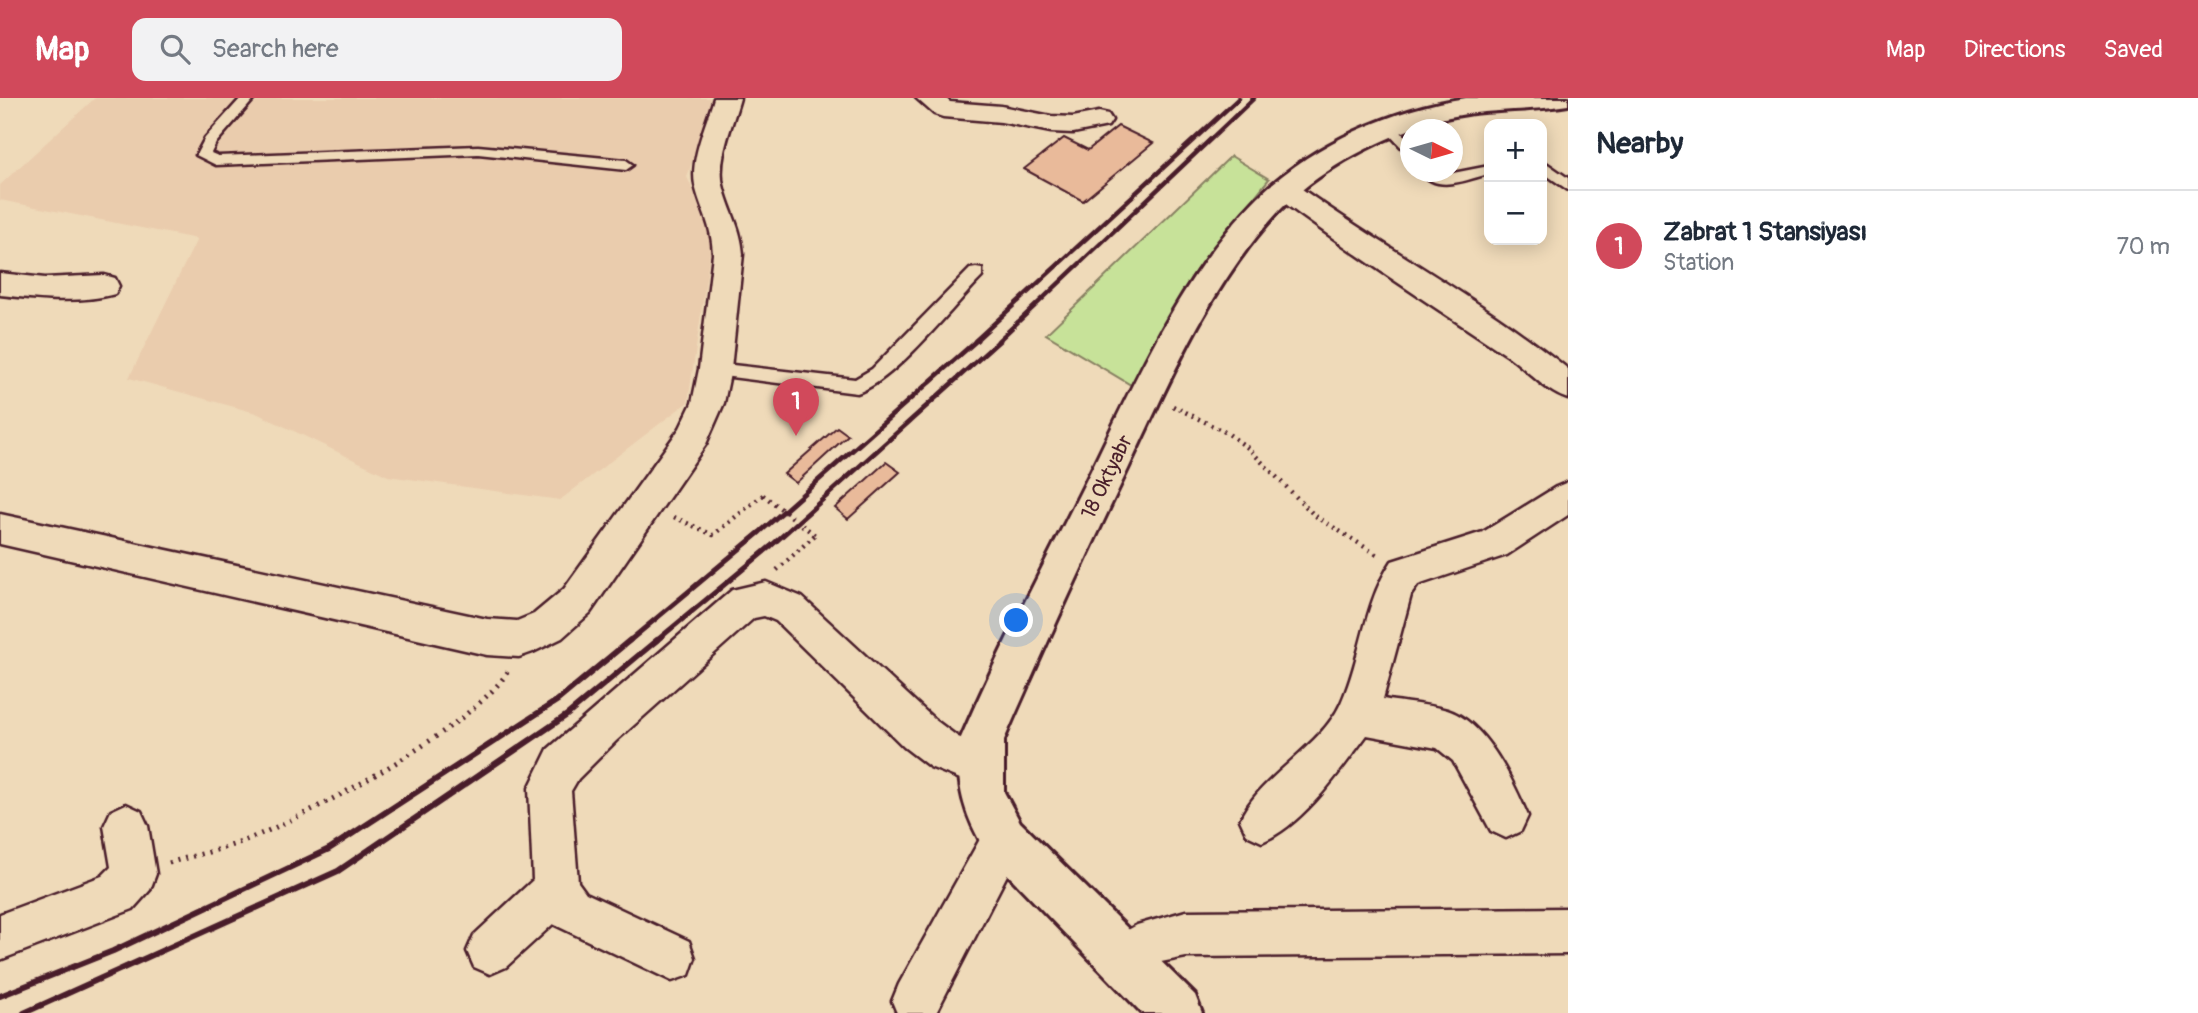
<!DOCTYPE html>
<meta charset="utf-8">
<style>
body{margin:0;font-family:Pangolin,sans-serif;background:#f2f2f3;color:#1f2937}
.controls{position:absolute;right:21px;top:21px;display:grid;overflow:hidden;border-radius:14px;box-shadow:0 4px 18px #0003}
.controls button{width:63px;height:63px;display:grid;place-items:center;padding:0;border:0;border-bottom:2px solid #e0e1e3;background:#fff;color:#1f2937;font:35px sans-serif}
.compass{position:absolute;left:1400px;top:21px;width:63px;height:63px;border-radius:50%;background:#fff;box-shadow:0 4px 18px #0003;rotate:95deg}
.you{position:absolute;left:1017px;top:523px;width:24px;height:24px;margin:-18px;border:5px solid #fff;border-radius:50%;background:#1a73e8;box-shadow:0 0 0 10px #1a73e833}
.badge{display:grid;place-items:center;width:46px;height:46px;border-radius:50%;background:#d1495b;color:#fff;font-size:23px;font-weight:700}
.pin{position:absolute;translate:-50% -58px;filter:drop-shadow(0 2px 4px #0008)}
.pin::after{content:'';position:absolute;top:37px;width:24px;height:21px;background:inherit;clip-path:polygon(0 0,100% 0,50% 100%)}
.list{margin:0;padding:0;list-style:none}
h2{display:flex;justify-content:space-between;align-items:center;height:91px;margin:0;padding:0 28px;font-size:30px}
h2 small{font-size:23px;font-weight:400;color:#747a83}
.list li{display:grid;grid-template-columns:46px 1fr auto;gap:21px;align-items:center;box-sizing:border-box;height:112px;padding:0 28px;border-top:2px solid #e0e1e3}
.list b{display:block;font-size:26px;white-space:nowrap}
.list p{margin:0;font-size:23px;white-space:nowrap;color:#747a83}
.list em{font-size:23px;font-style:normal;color:#747a83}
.icon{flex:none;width:38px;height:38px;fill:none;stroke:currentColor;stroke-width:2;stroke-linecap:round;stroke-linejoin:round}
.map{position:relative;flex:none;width:1568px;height:915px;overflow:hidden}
header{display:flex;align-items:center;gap:42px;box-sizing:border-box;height:98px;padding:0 35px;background:#d1495b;color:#fff}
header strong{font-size:33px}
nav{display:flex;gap:38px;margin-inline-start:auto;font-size:24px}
.search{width:490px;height:63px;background:#f2f2f3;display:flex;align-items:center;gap:18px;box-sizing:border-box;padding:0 24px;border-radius:14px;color:#747a83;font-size:26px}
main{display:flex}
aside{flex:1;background:#fff}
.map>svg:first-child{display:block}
.built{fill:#eaccad}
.green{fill:#c7e299;stroke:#888062;stroke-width:2}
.building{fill:#e9ba9a;stroke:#4a1f2b;stroke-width:2}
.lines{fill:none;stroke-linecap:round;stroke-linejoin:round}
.service-casing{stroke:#4a1f2b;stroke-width:5}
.minor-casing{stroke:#4a1f2b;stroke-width:5}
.tertiary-casing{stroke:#4a1f2b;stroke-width:6}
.path-far1{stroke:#4a1f2b;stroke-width:4.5;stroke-dasharray:2 5;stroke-linecap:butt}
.path{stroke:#4a1f2b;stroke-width:5;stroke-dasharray:2 6;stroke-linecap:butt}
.service{fill:#efdab9;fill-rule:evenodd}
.minor{fill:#efdab9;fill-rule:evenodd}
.tertiary{fill:#efdab9;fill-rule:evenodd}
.rail-far2{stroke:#4a1f2b;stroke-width:4.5}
.rail-far1{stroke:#4a1f2b;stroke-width:5}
.rail{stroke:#4a1f2b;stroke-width:6}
.path-bridge{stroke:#4a1f2b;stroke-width:4.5;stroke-dasharray:2 5;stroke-linecap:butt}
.labels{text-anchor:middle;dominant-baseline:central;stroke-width:5;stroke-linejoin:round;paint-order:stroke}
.street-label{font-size:21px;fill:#4a1f2b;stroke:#efdab9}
</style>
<header>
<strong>Map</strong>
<div class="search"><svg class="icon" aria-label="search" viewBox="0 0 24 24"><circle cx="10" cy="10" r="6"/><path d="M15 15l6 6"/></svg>Search here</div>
<nav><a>Map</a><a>Directions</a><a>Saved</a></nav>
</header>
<main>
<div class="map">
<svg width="1568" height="915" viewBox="0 0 1568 915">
<rect width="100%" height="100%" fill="#efdab9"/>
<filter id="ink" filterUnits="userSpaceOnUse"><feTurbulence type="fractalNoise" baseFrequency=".0143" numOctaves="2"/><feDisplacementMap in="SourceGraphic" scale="14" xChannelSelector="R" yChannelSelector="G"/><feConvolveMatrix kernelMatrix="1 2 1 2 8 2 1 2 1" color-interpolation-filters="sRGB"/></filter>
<g filter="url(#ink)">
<path class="built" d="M95,0h619l-27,79 26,56 -25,169 -128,98 -172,-24 -132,-63 -127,-35 68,-139 -197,-39v-15z"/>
<path class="green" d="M1231,58l38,23 -73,91 -65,115 -85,-51z"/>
<path class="building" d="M1118,28l35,17 -70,58 -59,-32 40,-31 24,12z
M837,329l11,8 -52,48 -12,-9z
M886,364l14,10 -52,47 -13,-11z"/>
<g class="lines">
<g class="service-casing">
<path id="service" d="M241,0h14l-39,45 -5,10 7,3 260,-10 148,14 7,5 -7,5 -148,-16 -262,11 -20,-10 9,-17z
M1391,26l19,16v12l-5,-1 -19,-20v-6z
M1542,62l26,18v12l-26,-18z
M1489,68v8c-22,5 -52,20 -68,-2h15l7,3z
M976,170l6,1v8c-30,30 -87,104 -125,116l-142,-18 -8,-6 8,-6 140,16 17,-10 98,-100z"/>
</g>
<g class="minor-casing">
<path id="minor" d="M714,0h26c-7,26 -23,61 -17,87 6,26 18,41 20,69l-12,115 -7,34 -18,41 -116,169 -28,25 -29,14 -14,5 -32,-2 -487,-111v-30l487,105 30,2 17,-7 30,-25 116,-161 12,-25 7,-34 14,-115c-1,-30 -12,-43 -18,-69 -5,-27 12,-62 19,-87z
M916,0h29l5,4 51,4 50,10 22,1 26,-5 9,2 4,6 -4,6 -35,7 -22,-1 -50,-10 -58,-5 -9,-3z
M1285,83l10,3c89,64 188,116 273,185v30c-23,-7 -40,-29 -60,-43 -78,-52 -157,-103 -233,-160l-4,-6 4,-6z
M0,175l45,5 59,-3 11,3 4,8 -4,8c-37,10 -78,5 -115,1z
M1568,384v33l-61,40 -89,30 -7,10 -28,104c21,4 44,5 64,11 39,12 66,71 81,106l-7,15 -15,7 -15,-7 -38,-70 -16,-13 -70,-13c-27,36 -63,89 -105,107l-15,-7 -7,-15c19,-44 80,-71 101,-117 21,-46 22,-99 51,-142l91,-29 73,-45z
M766,484l36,15 132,122 24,18 35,13 6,15 -6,15 -15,6 -48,-19 -26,-20 -128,-126 -12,-5 -10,2 -138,123 -38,38 -7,12 7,91 8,11 103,48 6,17 -6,17 -17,6 -119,-57 -47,43 -16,7 -16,-7 -7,-16 7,-16 59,-55 -4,-92 19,-39 184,-159z
M126,706l15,7 7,15 8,48 -6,16 -17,19 -133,51v-46l102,-38 9,-9 -7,-41 7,-15z
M1004,718l15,7 7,15 -90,175h-39l-5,-12 7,-17 90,-161z
M1568,810v46l-382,3 -25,5 -38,20 -17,-6 -6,-17 6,-17 31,-17 49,-14z"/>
</g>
<g class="tertiary-casing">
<path id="tertiary" d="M1466,0h102v7c-49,8 -99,2 -146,20 -51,18 -106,47 -144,87 -67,72 -107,166 -149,255 -43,90 -85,181 -125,273v52l16,30 175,173 7,18h-60l-154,-159c-24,-37 -33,-70 -28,-114 37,-86 81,-169 123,-253 49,-99 96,-211 175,-290 54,-53 134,-88 208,-99z"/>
</g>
<path class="path-far1" d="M1173,308l54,27 21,15 66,67 65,41
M674,419l39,18 50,-40
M777,472l38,-35"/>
<path class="path" d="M169,765c25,-8 53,-13 77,-23 66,-26 227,-112 263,-170"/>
<use href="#service" class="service"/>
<use href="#minor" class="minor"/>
<use href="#tertiary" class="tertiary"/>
<path class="rail-far2" d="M975,243l264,-243
M998,243l256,-243"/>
<path class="rail-far1" d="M628,544l132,-110 217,-192
M655,544l116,-96 229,-206"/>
<path class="rail" d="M0,898l113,-45 216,-102 229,-149 72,-60
M24,915l314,-142 229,-156 90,-75"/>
<path class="path-bridge" d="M763,397l52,40"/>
</g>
</g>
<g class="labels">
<g class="street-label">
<text transform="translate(1107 379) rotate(-64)">18 Oktyabr</text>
</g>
</g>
</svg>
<div class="controls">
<button>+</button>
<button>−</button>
</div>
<svg class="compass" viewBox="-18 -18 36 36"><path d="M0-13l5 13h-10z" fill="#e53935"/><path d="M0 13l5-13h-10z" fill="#747a83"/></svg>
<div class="you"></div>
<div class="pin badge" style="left:796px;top:338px">1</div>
</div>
<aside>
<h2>Nearby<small></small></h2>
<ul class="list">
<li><span class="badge">1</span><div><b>Zabrat 1 Stansiyası</b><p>Station</p></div><em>70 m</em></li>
</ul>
</aside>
</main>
